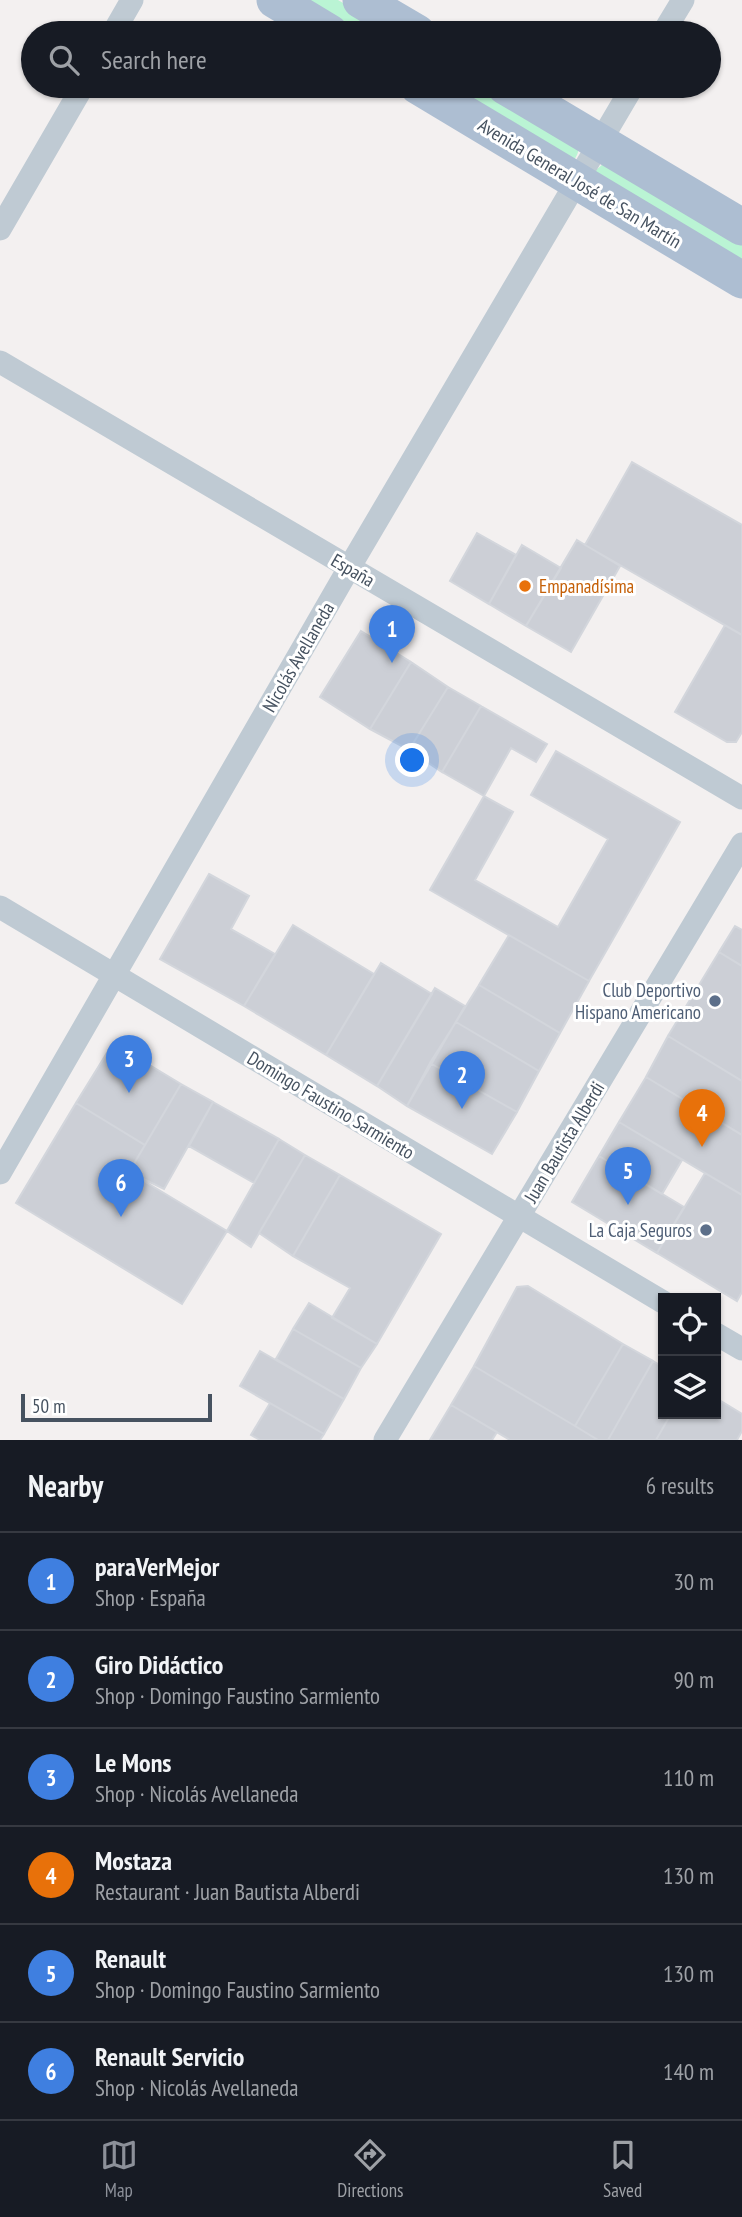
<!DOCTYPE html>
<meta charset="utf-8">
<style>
body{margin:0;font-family:"PT Sans Narrow",sans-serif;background:#20242c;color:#f1f3f6}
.controls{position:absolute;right:21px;bottom:21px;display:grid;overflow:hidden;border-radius:0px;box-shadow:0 2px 5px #0004}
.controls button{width:63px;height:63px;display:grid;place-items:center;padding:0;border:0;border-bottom:2px solid #363941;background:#171b24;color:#f1f3f6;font:35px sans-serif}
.scale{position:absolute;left:21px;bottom:18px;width:191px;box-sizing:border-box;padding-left:7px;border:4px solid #465260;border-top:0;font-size:19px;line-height:24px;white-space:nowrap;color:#465260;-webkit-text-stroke:5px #fff;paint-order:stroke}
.you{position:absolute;left:413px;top:761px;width:24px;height:24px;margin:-18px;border:5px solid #fff;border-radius:50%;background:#1a73e8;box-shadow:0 0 0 10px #1a73e833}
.badge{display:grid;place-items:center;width:46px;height:46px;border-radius:50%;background:#8c9099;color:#fff;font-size:23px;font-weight:700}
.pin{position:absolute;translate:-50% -58px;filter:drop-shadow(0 2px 4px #0008)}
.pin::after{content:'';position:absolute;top:37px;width:24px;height:21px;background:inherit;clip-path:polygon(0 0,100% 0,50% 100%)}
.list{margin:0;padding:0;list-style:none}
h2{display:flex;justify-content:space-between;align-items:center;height:91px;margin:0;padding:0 28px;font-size:30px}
h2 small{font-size:23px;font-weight:400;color:#9ea1a6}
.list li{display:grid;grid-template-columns:46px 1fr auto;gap:21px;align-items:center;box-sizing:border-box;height:98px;padding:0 28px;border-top:2px solid #363941}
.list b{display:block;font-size:26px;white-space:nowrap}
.list p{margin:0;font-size:23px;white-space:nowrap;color:#9ea1a6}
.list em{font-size:23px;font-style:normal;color:#9ea1a6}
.icon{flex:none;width:38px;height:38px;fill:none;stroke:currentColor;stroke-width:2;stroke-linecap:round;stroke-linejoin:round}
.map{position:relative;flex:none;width:742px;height:1440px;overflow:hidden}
.search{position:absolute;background:#171b24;box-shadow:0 2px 5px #0004;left:21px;right:21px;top:21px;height:77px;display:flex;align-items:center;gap:18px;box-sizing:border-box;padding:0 24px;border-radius:38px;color:#9ea1a6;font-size:26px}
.sheet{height:679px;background:#171b24}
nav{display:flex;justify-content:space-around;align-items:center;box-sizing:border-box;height:98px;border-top:2px solid #363941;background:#171b24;font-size:19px;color:#9ea1a6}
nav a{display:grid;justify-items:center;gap:4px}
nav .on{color:#8c9099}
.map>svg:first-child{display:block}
.green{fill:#baf4d4}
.building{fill:#cccfd6;stroke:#d3d6dc;stroke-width:2}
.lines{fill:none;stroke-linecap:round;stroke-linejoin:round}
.street{stroke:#bfcad3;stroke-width:23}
.primary{stroke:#adbed2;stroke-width:37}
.food-dot{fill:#e8710a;stroke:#fff;stroke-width:2.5}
.service-dot{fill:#5c6f8a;stroke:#fff;stroke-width:2.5}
.labels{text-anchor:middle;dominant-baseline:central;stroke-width:6;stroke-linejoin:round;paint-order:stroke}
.street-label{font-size:19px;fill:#465260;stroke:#fff}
.food-label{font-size:19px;fill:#c56008;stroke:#fff;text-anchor:start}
.service-label{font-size:19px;fill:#4e5e75;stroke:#fff;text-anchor:end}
</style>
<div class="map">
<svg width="742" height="1440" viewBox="0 0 742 1440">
<rect width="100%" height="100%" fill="#f3f0f0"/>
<path class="green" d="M290,0h48l56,33h-47z
M436,86h47l93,54c4,8 3,13 -2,20z
M603,164l139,76v28l-147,-91 1,-7z"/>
<path class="building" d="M632,462l110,63v110l-157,-90z
M477,533l39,22 -27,49 -39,-23z
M577,540l43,26 -49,86 -45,-26z
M522,545l39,23 -35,58 -37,-22z
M725,625l17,10v97l-6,10h-9l-52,-30z
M361,631l50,31 -41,67 -50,-32z
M411,662l37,25 -39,63 -39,-21z
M448,687l33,19 -39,66 -33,-22z
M481,706l66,38 -11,18 -25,-14 -27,48 -42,-24z
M556,751l124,71 -91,159 -159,-91 54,-94 29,16 -38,68 83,47 50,-88 -77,-44z
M209,874l40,22 -18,33 44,25 -31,52 -84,-47z
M293,925l81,49 -48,81 -82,-49z
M735,926l7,4v36l-23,-14z
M509,935l80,46 -29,52 -81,-48z
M719,952l23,14v115l-74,-45z
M381,963l51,31 -55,92 -51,-31z
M479,985l81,48 -21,38 -83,-49z
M435,988l30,18 -58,100 -30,-20z
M456,1022l83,49 -22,41 -87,-49z
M668,1036l74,45v54l-96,-58z
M113,1043l68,41 -36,61 -69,-42z
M430,1063l87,49 -25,42 -85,-48z
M646,1077l96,58v60l-123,-73z
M181,1084l32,18 -49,87 -35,-17z
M213,1102l66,37 -25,44 -65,-37z
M76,1103l69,42 -16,27 98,59 -45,73 -166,-101z
M619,1122l63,38 -20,34 -63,-38z
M279,1139l26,16 -54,92 -24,-16z
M305,1155l35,20 -47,81 -34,-23z
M599,1156l85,51 -27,46 -85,-51z
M705,1173l37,22v97l-5,9 -80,-48z
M340,1175l101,59 -64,110 -45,-26 18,-30 -57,-32z
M528,1286l95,58 -48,82 -101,-60 43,-79z
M309,1303l68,41 -16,24 -68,-39z
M293,1329l68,39 -17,31 -68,-40z
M623,1344l30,17 -45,79h-10l-23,-14z
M260,1351l84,48 -20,35 -84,-48z
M653,1361l10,6v47h8l-15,26h-48z
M474,1366l101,60 23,14h-88l-59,-35z
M716,1398l26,16v17l-5,9h-81l15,-26h45z
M270,1403l54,31 -4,6h-60l-9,-5z
M451,1405l46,27 -5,8h-62z"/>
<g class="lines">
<path class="street" d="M113,33l19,-33
M663,33l20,-33
M0,229l83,-143
M0,362l742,436
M0,907l663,395
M0,1173l349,-605 284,-482
M716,1334l26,15
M385,1440l357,-596"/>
<path class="primary" d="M275,0l55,33
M361,0l56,33
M418,86l324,194
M505,86l237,141"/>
</g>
<circle class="food-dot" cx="525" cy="586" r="7"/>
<g class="service-dot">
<circle cx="715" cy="1001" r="7"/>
<circle cx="706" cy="1230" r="7"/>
</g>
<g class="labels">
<g class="street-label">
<text transform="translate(580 183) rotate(31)">Avenida General José de San Martín</text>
<text transform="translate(353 570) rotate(30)">España</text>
<text transform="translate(298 657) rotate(-60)">Nicolás Avellaneda</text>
<text transform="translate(331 1105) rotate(31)">Domingo Faustino Sarmiento</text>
<text transform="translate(564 1142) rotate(-59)">Juan Bautista Alberdi</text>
</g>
<g class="food-label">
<text x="539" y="586">Empanadísima</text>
</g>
<g class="service-label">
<text x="701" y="990">Club Deportivo<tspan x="701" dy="22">Hispano Americano</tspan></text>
<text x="692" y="1230">La Caja Seguros</text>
</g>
</g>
</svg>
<div class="controls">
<button><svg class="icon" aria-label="locate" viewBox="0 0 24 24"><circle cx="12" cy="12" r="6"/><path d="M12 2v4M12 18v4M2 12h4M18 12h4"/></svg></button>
<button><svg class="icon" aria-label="layers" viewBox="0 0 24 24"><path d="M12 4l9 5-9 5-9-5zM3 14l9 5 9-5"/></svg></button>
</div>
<div class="scale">50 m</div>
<div class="you"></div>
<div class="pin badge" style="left:392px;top:663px;background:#3f7fe0">1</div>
<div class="pin badge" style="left:462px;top:1109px;background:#3f7fe0">2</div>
<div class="pin badge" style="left:129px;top:1093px;background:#3f7fe0">3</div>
<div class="pin badge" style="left:702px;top:1147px;background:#e8710a">4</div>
<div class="pin badge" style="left:628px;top:1205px;background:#3f7fe0">5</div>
<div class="pin badge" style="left:121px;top:1217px;background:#3f7fe0">6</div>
<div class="search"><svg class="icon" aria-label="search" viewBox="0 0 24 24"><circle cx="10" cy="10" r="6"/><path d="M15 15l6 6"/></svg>Search here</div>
</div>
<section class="sheet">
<h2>Nearby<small>6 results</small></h2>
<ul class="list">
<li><span class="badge" style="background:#3f7fe0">1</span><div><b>paraVerMejor</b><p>Shop · España</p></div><em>30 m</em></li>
<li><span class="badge" style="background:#3f7fe0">2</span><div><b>Giro Didáctico</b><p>Shop · Domingo Faustino Sarmiento</p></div><em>90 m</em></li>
<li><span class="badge" style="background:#3f7fe0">3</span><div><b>Le Mons</b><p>Shop · Nicolás Avellaneda</p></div><em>110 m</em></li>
<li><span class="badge" style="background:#e8710a">4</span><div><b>Mostaza</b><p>Restaurant · Juan Bautista Alberdi</p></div><em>130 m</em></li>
<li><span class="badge" style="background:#3f7fe0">5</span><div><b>Renault</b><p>Shop · Domingo Faustino Sarmiento</p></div><em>130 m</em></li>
<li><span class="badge" style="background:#3f7fe0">6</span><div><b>Renault Servicio</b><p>Shop · Nicolás Avellaneda</p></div><em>140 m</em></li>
</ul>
</section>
<nav>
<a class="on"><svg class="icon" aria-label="map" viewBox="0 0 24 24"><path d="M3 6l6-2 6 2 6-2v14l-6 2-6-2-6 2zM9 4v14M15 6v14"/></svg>Map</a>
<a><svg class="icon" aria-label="directions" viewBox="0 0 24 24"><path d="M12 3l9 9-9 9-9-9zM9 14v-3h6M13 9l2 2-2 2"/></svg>Directions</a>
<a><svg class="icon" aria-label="saved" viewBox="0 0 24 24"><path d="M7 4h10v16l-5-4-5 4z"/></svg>Saved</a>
</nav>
